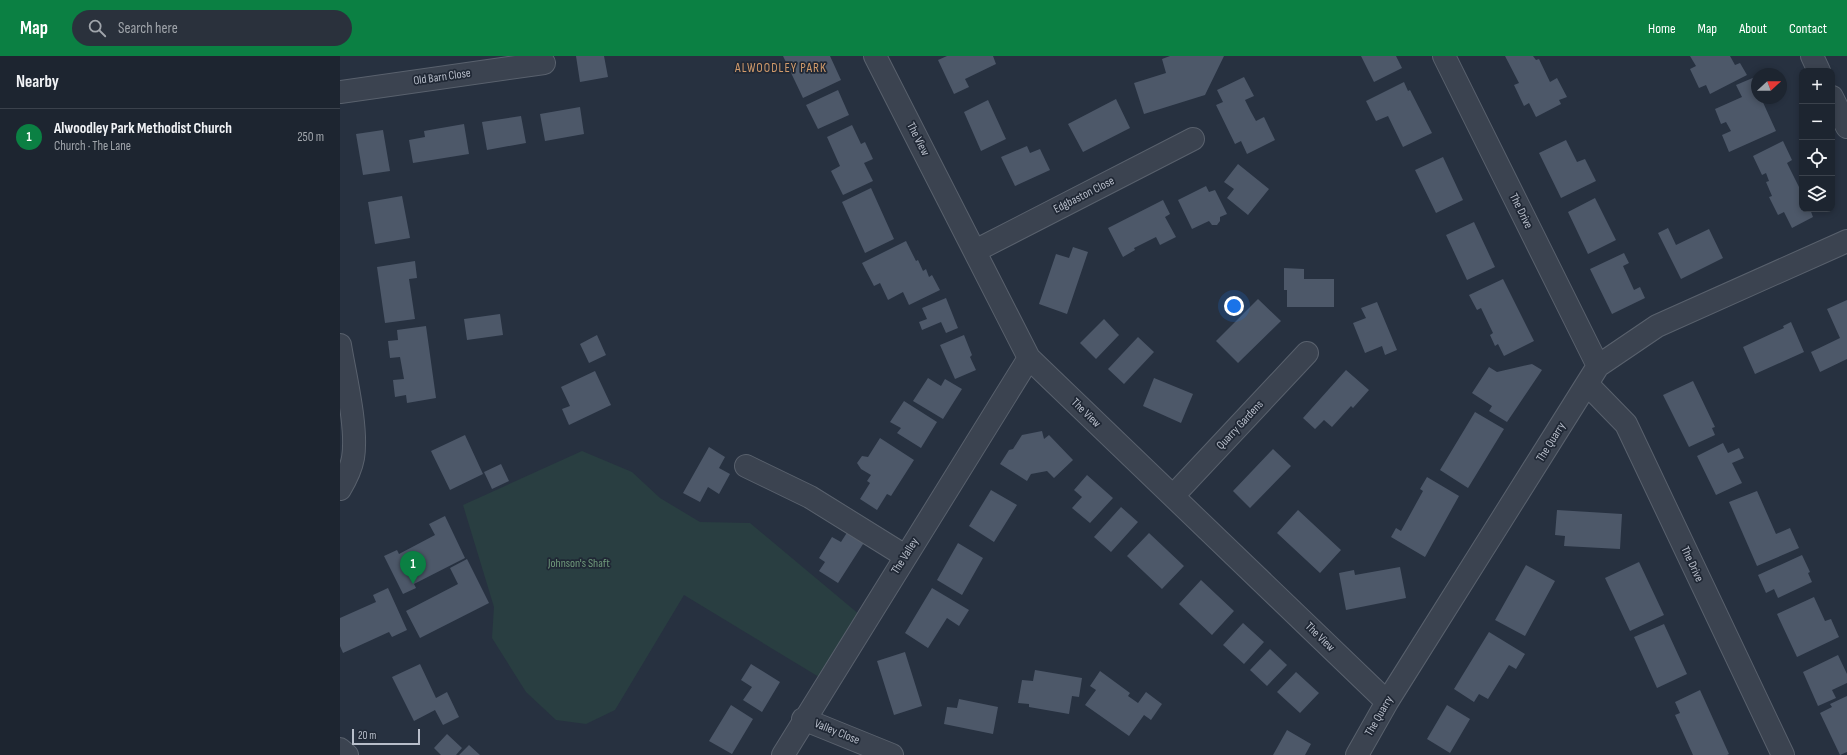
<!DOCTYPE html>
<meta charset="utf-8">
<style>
body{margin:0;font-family:"Sofia Sans Condensed",sans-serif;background:#2a313c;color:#f1f3f6}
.controls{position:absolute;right:12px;top:12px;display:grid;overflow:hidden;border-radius:8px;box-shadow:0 2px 6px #0003}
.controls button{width:36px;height:36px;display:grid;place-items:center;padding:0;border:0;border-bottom:1px solid #3b424c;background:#1d2530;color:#f1f3f6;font:20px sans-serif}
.compass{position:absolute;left:1411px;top:12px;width:36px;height:36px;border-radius:50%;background:#1d2530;box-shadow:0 2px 6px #0003;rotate:69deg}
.scale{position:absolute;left:12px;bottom:10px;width:68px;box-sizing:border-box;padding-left:4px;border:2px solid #b8beca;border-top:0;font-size:11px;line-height:14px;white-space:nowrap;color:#b8beca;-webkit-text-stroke:3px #202835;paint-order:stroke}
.you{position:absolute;left:894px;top:250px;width:14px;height:14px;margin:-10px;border:3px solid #fff;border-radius:50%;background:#1a73e8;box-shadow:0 0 0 6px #1a73e833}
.badge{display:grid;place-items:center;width:26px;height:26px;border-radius:50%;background:#0b8043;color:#fff;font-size:13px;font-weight:700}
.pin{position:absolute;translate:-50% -33px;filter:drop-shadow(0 1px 2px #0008)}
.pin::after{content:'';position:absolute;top:21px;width:14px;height:12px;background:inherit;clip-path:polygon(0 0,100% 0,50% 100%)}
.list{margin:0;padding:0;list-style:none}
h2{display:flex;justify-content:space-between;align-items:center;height:52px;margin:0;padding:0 16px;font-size:17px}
h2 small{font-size:13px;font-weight:400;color:#a0a5ab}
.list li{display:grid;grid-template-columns:26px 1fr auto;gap:12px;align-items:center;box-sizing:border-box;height:56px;padding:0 16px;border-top:1px solid #3b424c}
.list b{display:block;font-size:15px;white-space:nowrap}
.list p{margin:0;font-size:13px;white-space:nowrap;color:#a0a5ab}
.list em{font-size:13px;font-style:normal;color:#a0a5ab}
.icon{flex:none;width:22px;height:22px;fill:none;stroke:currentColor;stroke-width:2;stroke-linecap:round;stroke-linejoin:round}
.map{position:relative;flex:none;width:1507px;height:699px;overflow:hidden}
header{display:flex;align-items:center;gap:24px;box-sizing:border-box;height:56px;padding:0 20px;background:#0b8043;color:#fff}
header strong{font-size:19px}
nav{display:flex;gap:22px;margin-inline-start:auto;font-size:14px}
.search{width:280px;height:36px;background:#2a313c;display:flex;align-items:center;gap:10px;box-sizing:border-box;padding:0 14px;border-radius:22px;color:#a0a5ab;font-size:15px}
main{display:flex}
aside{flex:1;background:#1d2530}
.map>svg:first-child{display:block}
.green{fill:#293e41}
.building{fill:#4d5869}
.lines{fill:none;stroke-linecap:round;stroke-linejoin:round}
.minor-casing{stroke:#59616d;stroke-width:24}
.minor{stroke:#3b4350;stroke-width:22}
.labels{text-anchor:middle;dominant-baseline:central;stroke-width:3.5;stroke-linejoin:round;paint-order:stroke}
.street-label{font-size:12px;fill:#b8beca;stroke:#202835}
.park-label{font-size:12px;fill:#709a7b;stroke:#202835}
.neighbourhood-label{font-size:13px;letter-spacing:1px;fill:#d29b6b;stroke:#202835}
</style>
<header>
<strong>Map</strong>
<div class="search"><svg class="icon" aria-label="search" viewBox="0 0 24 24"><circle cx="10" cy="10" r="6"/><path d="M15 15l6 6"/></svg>Search here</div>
<nav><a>Home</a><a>Map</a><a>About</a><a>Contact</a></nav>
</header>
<main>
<aside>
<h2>Nearby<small></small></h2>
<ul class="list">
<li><span class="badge">1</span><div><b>Alwoodley Park Methodist Church</b><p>Church · The Lane</p></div><em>250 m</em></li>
</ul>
</aside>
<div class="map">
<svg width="1507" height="699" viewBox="0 0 1507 699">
<rect width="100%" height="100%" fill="#273140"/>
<path class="green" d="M242,395l50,21 28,26 40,24 50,1 110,92 -41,62 -135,-82 -69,115 -29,14 -30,-4 -30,-28 -34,-54 2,-31 -31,-102z"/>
<path class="building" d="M236,0h28l4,21 -28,5z
M443,0h47l11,24 -38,18z
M607,0h46l3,8 -31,15 4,8 -15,7 -16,-34z
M830,0h54l-19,39 -61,19 -10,-31 32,-10 -4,-14z
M1021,0h35l6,12 -28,14z
M1165,0h28l3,4 3,-1 11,23 7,-4 10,19 -8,3 2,4 -25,13 -7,-14 -5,3 -10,-21 5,-2z
M1350,0h40l5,9 5,-2 7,12 -37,19 -4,-9 -7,3 -9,-19 6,-3z
M904,21l10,19 -9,4 6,12 5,9 8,-4 11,23 -28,14 -6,-13 -6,3 -19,-39 7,-3 -6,-12z
M1415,21l2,6v15h4l15,33 -47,21 -7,-17 9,-4 -5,-9 -5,2 -6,-15 27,-12 -6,-12z
M1064,26l4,9 2,-1 22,43 -29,14 -15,-31 -12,5 -10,-20z
M498,34l11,25 -31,14 -12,-24z
M776,43l14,29 -47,24 -15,-28z
M648,44l18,39 -25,12 -17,-39z
M240,51l4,27 -39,7 -5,-27z
M181,60l5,27 -39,7 -5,-28z
M124,68l5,30 -56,9 -4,-23 16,-3 -1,-6z
M512,69l9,19 4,-2 8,17 -9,4 9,18 -30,14 -12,-24 9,-5 -13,-29z
M43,74l7,41 -27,4 -7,-41z
M1226,84l11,22 8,-3 11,22 -35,17 -22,-45z
M1443,85l9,19 -5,3 13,26 2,-1v21h8l3,8 -21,11 -8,-16 -6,3 -9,-18 3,-1 -6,-14 3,-1 -3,-8 -4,2 -9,-19z
M687,90l3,7 10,-4 10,21 -35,16 -14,-29z
M1103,101l20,43 -27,13 -21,-43z
M898,108l31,25 -21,26 -21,-17 7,-9 -10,-7z
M866,130l3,6 6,-2 12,24 -7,3v4l-3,4h-5l-3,-4 -17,8 -14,-29z
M531,132l23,51 -29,14 -23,-51z
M62,140l8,42 -35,6 -7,-42z
M1255,142l21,42 -28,14 -20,-42z
M823,144l7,14 -5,3 11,20 -16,8 -4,-8 -22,11 1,2 -12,7 -15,-29z
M1134,166l21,45 -28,13 -21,-45z
M1328,172l8,17 33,-16 14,29 -42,21 -23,-46z
M566,185l10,20 2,-1 5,11 3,-2 3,8 3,-2 8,15 -31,15 -6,-13 -15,8 -8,-17 -6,3 -12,-23z
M733,191l15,5 -21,62 -28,-10 17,-50 13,4z
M1284,197l5,10 -6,3 11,24 6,-3 5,11 -33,16 -22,-45z
M75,205l2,17 -8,1 6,40 -30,4 -8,-56z
M944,212l20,1v10h30v28h-47v-17h-3z
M1163,223l31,62 -30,15 -6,-12 -3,2 -5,-11 3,-2 -12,-25 -4,2 -8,-15z
M606,242l12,30 -12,5 -5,-11 -19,8 -3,-8 8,-3 -5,-11z
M918,243l23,22 -43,42 -22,-22z
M1507,244v59l-27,13 -9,-20 29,-14 -13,-29z
M1037,246l20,48 -12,5 -3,-9 -17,7 -12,-30 13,-5 -5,-10z
M160,258l3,21 -36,5 -3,-21z
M764,263l15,16 -23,24 -16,-16z
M1451,266l13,30 -49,22 -12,-27 41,-19 -1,-2z
M86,270l10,72 -29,5 -1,-8 -11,2 -2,-17 11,-1 -4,-22 -10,1 -2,-17 10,-1 -1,-10z
M257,279l9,20 -17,8 -9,-19z
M624,279l8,20 -2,2 6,13 -21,9 -15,-34z
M798,281l16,15 -30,32 -16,-15z
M1192,308l10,6 -35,52 -18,-11 3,-5 -20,-13 17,-26 8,5z
M1006,314l23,20 -16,18 -2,-2 -19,21 -8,-7 -9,9 -12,-11z
M255,315l16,34 -42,20 -7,-16 8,-3 -9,-19z
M588,322l13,8 4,-7 17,10 -19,30 -30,-18z
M814,322l39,16 -12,29 -38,-17z
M1353,325l22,46 -3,1 3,7 -26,12 -26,-52z
M564,345l33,21 -16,26 -24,-15 4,-5 -11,-6z
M1135,356l29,17 -36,59 -28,-18z
M702,375l2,8 5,-4 24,25 -19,18 -7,-7 -16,3 -4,7 -27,-17 9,-14 4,-1 9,-14z
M125,379l18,39 -33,16 -19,-39z
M540,382l34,22 -23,36 -4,-2 -10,16 -17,-11 10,-16 -3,-2 4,-6 -10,-6 -4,-6 5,-7 6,1z
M1383,387l5,10 11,-5 5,10 -12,5 10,20 -26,12 -19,-39z
M369,391l16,10 -6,11 11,6 -11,20 -11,-7 -8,15 -17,-9z
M933,393l18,17 -41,42 -17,-17z
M161,408l8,17 -17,8 -8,-17z
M747,419l26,23 -23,25 -18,-15 10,-11 -8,-7z
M1087,421l32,19 -34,61 -34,-20 5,-9 5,3 22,-40 -3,-2z
M651,434l26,15 -23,37 -25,-16z
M1417,435l19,43 14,-6 9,20 -42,18 -28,-64z
M781,451l17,15 -27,30 -17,-15z
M958,454l43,40 -21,23 -43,-40z
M1217,454l65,4 -2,35 -56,-3 1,-10 -10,-1z
M105,460l20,42 -51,26 2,4 -13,6 -19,-38 13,-6 2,4 36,-19 -6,-11z
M508,475l17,10 -27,42 -19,-12 6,-9 -6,-4 13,-21 9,5z
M809,477l35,33 -22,23 -35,-33z
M618,487l25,15 -21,37 -25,-15z
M1462,499l8,17 -2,1 4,9 -34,16 -4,-9 -8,4 -8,-18z
M127,503l22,44 -69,35 -14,-27 52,-27 -8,-16z
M1299,506l25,53 -34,16 -25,-53z
M1186,509l29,16 -30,55 -30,-16z
M1060,511l6,31 -60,12 -7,-37 15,-3 1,5z
M861,524l33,31 -22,24 -33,-31z
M48,532l19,42 -15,7 -3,-5 -46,21 -3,-7v-28l36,-16 -3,-7z
M592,532l37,22 -10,16 -12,-8 -19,30 -23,-15z
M1474,541l11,24 6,-2 8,18 -42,20 -20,-43z
M903,567l21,19 -20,22 -21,-19z
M1324,568l23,50 -30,14 -23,-51z
M1149,576l36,22 -9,15 -7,-4 -21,34 -9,-5 -5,8 -20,-13z
M930,593l17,16 -20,21 -17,-16z
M565,596l17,54 -28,9 -17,-54z
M1498,599l9,19v9l-15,7 4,8 -18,8 -15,-34z
M80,608l16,34 11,-6 12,25 -16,8 -8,-15 -21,11 -22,-44z
M411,608l29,18 -18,30 -19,-12 9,-13 -11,-7z
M695,614l47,8 -3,19 -7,-1 -3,18 -40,-7v-3l-11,-1 4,-23 11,1z
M760,615l30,22 -2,3 10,7 8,-11 16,12 -11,16 -7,-5 -15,21 -44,-31 11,-15 -6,-4z
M956,616l23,21 -19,20 -23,-21z
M1360,634l29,64 -2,1h-34l-18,-40 5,-2 -5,-11z
M1507,640v56l-7,3 -20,-42 12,-6 -2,-3z
M619,643l39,8 -5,27 -49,-10 3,-17 10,1z
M391,649l22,14 -21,35 -23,-13z
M1107,649l23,14 -20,34 -23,-14z
M947,674l24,14 -6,11h-32z
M107,678l15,14 -6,7h-15l-7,-7z
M129,689l11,10h-21z"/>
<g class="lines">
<g class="minor-casing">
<path id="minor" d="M535,0l154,302 358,344
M1104,0l154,310
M1472,0l7,15
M0,36l204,-29
M1492,41l15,30
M635,195l218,-112
M0,289c5,31 18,83 13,113 -2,11 -7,21 -13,31
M1247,328l39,40 157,331
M406,410l64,31 95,59
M833,440l134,-143
M463,663l89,36
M0,693l7,6
M443,699l246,-397
M1017,699l30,-53 211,-336 59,-40 190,-85"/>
</g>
<use href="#minor" class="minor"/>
</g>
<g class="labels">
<g class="street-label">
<text transform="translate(102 21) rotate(-8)">Old Barn Close</text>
<text transform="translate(578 83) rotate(63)">The View</text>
<text transform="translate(744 139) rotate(-27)">Edgbaston Close</text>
<text transform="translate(1181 155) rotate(64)">The Drive</text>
<text transform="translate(746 357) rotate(44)">The View</text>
<text transform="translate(900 369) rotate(-47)">Quarry Gardens</text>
<text transform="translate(1211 386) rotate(-58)">The Quarry</text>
<text transform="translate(565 500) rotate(-58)">The Valley</text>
<text transform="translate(1352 508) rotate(65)">The Drive</text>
<text transform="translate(980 581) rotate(44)">The View</text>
<text transform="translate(1039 660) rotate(-60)">The Quarry</text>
<text transform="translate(497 676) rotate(22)">Valley Close</text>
</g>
<g class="park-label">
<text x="239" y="507">Johnson's Shaft</text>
</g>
<g class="neighbourhood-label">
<text x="441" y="12">ALWOODLEY PARK</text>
</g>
</g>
</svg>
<div class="controls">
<button>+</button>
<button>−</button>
<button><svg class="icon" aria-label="locate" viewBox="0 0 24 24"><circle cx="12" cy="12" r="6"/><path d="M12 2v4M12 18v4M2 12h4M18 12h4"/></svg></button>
<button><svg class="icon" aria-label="layers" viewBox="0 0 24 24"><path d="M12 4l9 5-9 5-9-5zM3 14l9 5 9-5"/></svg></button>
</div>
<svg class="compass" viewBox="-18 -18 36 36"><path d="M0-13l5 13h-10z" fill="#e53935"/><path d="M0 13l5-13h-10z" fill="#a0a5ab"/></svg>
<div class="scale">20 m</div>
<div class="you"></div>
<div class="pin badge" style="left:73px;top:528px">1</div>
</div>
</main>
